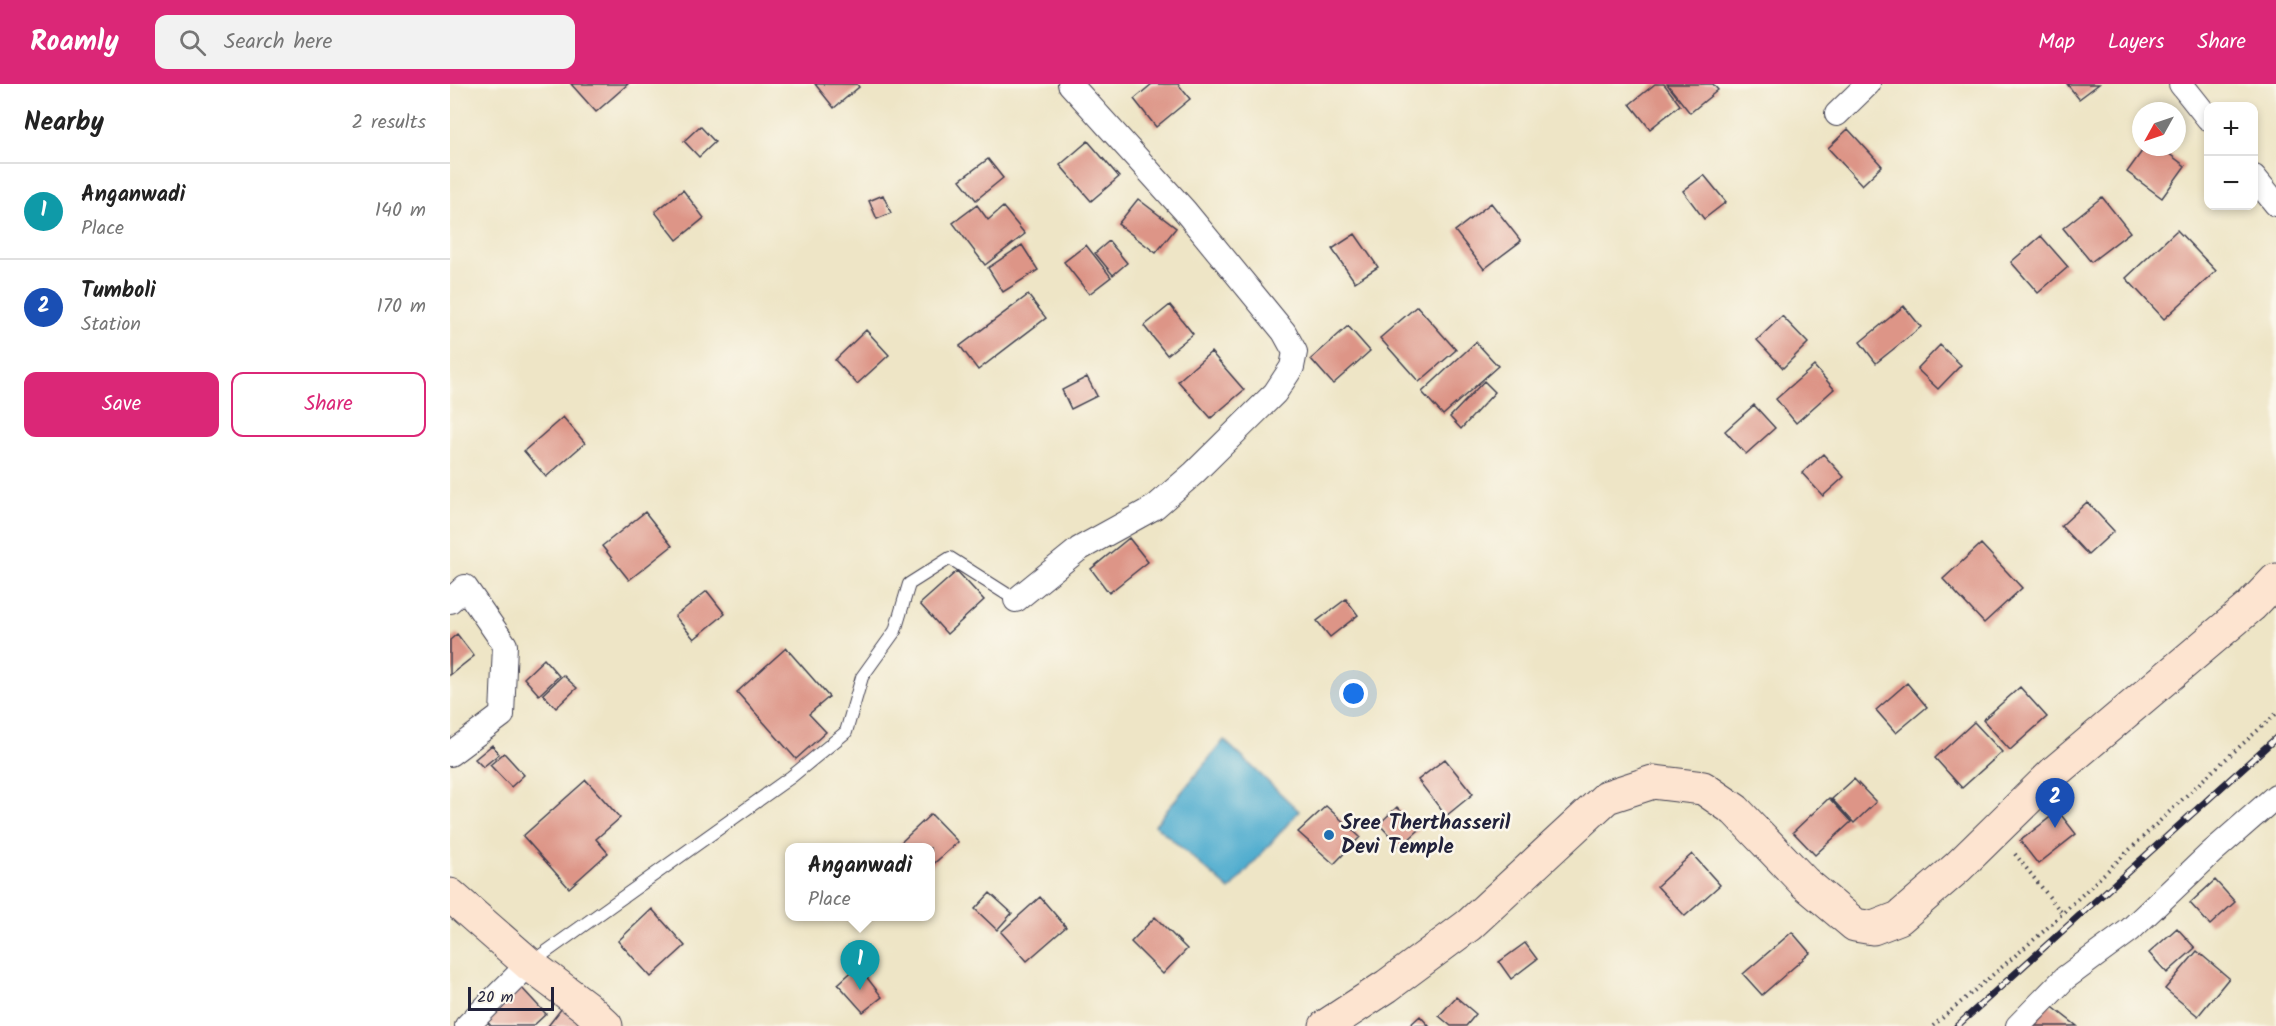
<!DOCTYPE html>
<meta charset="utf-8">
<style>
body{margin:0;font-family:Kalam,sans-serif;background:#f2f2f2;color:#222}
.controls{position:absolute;right:18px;top:18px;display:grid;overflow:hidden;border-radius:12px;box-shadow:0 3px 9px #0003}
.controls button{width:54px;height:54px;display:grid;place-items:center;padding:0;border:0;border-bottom:2px solid #e0e0e0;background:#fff;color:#222;font:30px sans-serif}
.compass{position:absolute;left:1682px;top:18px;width:54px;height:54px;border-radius:50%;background:#fff;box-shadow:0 3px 9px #0003;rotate:230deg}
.scale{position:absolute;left:18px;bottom:15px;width:86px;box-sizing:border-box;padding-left:6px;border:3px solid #22223b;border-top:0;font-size:16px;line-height:21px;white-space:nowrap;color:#22223b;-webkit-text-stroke:4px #fbf7ec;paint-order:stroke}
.you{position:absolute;left:904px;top:610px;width:21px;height:21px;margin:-15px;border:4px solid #fff;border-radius:50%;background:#1a73e8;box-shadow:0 0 0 9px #1a73e833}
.badge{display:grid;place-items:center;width:39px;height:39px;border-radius:50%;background:#db2777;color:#fff;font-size:20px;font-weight:700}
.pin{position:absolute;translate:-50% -50px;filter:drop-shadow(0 2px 3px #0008)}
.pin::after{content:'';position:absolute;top:32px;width:21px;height:18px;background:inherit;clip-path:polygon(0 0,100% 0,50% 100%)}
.popup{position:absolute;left:335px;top:759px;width:150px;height:78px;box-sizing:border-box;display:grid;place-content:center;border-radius:12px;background:#fff;filter:drop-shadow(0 2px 4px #0005);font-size:20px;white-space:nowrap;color:#767676}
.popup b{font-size:22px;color:#222}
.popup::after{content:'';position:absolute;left:50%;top:100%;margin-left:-12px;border:12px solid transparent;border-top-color:#fff}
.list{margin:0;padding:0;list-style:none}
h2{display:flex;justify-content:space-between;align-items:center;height:78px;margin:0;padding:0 24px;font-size:26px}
h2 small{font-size:20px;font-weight:400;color:#767676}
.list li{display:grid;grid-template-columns:39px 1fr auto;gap:18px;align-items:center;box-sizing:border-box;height:96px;padding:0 24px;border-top:2px solid #e0e0e0}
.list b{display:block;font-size:22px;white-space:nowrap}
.list p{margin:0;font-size:20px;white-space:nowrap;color:#767676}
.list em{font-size:20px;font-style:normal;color:#767676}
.actions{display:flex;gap:12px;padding:18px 24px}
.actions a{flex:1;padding:14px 0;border:2px solid #db2777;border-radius:12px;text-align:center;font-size:21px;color:#db2777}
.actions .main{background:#db2777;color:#fff}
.icon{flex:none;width:33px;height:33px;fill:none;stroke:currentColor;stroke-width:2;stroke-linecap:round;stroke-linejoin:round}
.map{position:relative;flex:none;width:1826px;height:942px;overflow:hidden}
header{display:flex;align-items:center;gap:36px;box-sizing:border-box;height:84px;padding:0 30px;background:#db2777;color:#fff}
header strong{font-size:28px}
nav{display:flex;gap:33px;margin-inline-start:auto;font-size:21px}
.search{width:420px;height:54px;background:#f2f2f2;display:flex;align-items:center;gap:15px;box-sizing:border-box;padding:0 21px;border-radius:12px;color:#767676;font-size:22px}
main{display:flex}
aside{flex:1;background:#fff}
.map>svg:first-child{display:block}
.water{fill:#51adcf;stroke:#3a6885;stroke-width:1.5}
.building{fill:#dd9587}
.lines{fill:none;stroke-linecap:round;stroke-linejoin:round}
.lane-casing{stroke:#413f50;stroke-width:14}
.street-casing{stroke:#413f50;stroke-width:26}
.secondary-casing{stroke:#413f50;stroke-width:35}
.path{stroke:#413f50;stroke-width:4;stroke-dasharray:1.5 4.5;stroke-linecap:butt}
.lane{stroke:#fff;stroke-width:12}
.street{stroke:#fff;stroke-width:24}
.secondary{stroke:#fde4d0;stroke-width:33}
.rail-casing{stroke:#22223b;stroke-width:7}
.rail{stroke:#fbf7ec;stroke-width:4.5;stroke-dasharray:14;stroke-linecap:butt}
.poi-dot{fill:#1f6fb2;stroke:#fbf7ec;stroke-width:2}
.labels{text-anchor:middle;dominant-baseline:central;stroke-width:5;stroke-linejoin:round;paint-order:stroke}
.poi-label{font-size:21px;font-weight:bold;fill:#22223b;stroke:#fbf7ec;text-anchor:start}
</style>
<header>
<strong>Roamly</strong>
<div class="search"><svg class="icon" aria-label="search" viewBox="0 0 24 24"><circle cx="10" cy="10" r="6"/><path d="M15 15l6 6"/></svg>Search here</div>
<nav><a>Map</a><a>Layers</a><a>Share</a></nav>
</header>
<main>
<aside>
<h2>Nearby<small>2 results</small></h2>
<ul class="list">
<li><span class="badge" style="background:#0f9aa8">1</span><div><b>Anganwadi</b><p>Place</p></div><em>140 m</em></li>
<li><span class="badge" style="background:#1a4fb4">2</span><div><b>Tumboli</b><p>Station</p></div><em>170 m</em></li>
</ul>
<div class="actions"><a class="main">Save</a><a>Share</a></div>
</aside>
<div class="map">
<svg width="1826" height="942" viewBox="0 0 1826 942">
<rect width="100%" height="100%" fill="#fbf7ec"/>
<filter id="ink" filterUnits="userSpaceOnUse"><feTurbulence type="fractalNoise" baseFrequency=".0167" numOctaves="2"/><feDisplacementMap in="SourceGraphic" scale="12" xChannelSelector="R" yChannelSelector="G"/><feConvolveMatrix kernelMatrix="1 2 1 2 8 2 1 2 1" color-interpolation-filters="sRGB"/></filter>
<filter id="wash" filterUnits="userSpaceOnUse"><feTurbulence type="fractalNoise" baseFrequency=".008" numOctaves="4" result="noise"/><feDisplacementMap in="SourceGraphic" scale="24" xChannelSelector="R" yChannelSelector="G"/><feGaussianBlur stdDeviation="1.35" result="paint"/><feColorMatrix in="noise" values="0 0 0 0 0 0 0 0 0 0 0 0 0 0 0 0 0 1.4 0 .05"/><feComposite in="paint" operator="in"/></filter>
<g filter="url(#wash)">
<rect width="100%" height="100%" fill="#eee5c6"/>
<path class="water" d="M774,656l75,71 -69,79 -75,-65z"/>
<g id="blocks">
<path class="building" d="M121,0h57l-32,28z
M365,0h42l2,3 -25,21z
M702,0h26l12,15 -34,28 -22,-28z
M1205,0h9l16,21 -30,24 -20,-25z
M1217,0h46l5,6 -28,23z
M1617,0h32l-20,15z
M250,42l15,16 -16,15 -15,-16z
M1398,45l34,37 -20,19 -34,-37z
M638,57l31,36 -28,24 -31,-36z
M1695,63h15l25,19 -23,32 -35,-26z
M538,75l15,19 -27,22 -16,-20z
M1254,91l22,27 -22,17 -21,-28z
M233,106l21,28 -27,22 -22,-28z
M433,111l8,18 -14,6 -8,-18z
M1652,113l28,35 -39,30 -28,-34z
M688,115l38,29 -20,25 -38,-29z
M1041,119l30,38 -37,28 -29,-38z
M527,121l11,15 15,-13 22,27 -40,31 -32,-42z
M1727,146l39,41 -52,48 -38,-41z
M905,150l23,33 -23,15 -23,-33z
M1591,152l27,31 -30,26 -27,-31z
M659,157l18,22 -14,12 -18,-22z
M572,161l16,25 -35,22 -15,-24z
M636,161l25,32 -22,17 -25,-32z
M578,211l18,23 -68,52 -18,-24z
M720,221l23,29 -26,21 -23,-29z
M967,222l39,44 -37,32 -39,-44z
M1454,222l17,21 -45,36 -16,-21z
M1332,232l26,27 -25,25 -26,-28z
M898,242l22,25 -37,33 -22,-25z
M416,246l23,25 -32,29 -22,-24z
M1026,258l22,24 -55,49 -21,-23z
M1490,261l21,20 -23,24 -21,-20z
M761,268l33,38 -33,28 -33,-37z
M1364,282l20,23 -38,34 -20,-24z
M637,293l10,19 -26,13 -9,-19z
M1034,297l11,11 -34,37 -11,-12z
M1304,321l21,23 -29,26 -21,-23z
M113,333l22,26 -39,34 -22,-26z
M1373,370l21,23 -21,19 -21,-23z
M1637,418l27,29 -26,24 -27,-29z
M195,428l27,34 -43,34 -27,-34z
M679,454l19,24 -39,31 -18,-24z
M1531,460l41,44 -38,35 -41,-44z
M507,487l27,29 -37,34 -27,-30z
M257,507l18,23 -31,25 -19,-23z
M896,515l12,16 -28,22 -13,-16z
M7,550l17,22 -24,19v-35z
M336,564l43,49 -20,17 17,18 -30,27 -59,-67z
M94,575l15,17 -20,19 -15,-17z
M113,591l14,13 -21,20 -13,-14z
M1457,599l20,24 -31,26 -20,-23z
M1570,603l27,30 -37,33 -27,-30z
M1524,638l28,30 -40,36 -27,-30z
M42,661l7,9 -16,13 -8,-8z
M54,669l20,22 -13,12 -21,-22z
M995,675l28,35 -27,22 -28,-36z
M1404,695l22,23 -22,21 -22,-24z
M136,696l34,38 -24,21 12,14 -39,35 -46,-52z
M1379,714l22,24 -36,33 -22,-23z
M876,722l34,31 -26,27 -36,-32z
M947,723l22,23 -19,17 -21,-23z
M1608,727l18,23 -38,30 -18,-23z
M481,730l27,28 -28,25v-19h-35z
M1242,770l28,31 -35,31 -28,-30z
M1765,796l20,22 -25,23 -20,-22z
M540,809l22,20 -15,17 -22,-21z
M590,813l26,30 -39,34 -26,-29z
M202,825l33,37 -34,31 -33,-36z
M705,833l32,32 -24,25 -32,-32z
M1727,844l18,20 -28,25 -18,-20z
M1342,848l18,21 -48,42 -19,-21z
M1075,859l12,16 -26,20 -12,-17z
M1747,867l32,27 -31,38 -33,-27z
M408,882l24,31 -19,15 -25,-28z
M70,902l26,28 -13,12h-42l-6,-7z
M1006,913l20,17 -10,12h-15l-12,-10z
M1595,917l32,25h-52z
M112,924l21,18h-35z
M970,932l9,10h-20z"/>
</g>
</g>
<g filter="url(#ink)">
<use href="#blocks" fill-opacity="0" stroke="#413f50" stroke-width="1.5"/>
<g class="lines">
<g class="lane-casing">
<path id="lane" d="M82,878l259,-185 55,-45 16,-55 33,-46 14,-47 41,-26 66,42"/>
</g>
<g class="street-casing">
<path id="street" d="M1731,0l27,34
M1387,30l31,-30
M1804,93l22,27
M566,516l63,-51 76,-42 39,-34 81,-80 17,-26 3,-15 -11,-20 -99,-121 -115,-127
M0,517l15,-14 40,58 -3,70 -52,39
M17,942l62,-62
M1568,942l47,-48 65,-48 81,-77 65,-57"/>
</g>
<g class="secondary-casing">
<path id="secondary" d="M0,811l79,69 57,43 20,19
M876,942l61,-40 82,-61 138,-128 46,-15 50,6 32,22 70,73 50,42 18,3 26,-10 59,-51 99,-97 194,-164 25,-26"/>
</g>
<path class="path" d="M1565,770l47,59
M1483,942l111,-95 162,-154 70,-63"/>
<use href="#lane" class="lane"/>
<use href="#street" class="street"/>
<use href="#secondary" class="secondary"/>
<g class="rail-casing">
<path id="rail" d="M1507,942l319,-288"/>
</g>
<use href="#rail" class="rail"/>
</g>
</g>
<circle class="poi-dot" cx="879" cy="751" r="6"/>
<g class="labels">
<g class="poi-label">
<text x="891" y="739">Sree Therthasseril<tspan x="891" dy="24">Devi Temple</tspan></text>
</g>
</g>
</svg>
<div class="controls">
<button>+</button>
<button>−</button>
</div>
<svg class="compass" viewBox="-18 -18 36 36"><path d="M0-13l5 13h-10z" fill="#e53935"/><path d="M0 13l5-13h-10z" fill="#767676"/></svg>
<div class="scale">20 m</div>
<div class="you"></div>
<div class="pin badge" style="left:410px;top:906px;background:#0f9aa8">1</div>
<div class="popup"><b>Anganwadi</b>Place</div>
<div class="pin badge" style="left:1605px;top:744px;background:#1a4fb4">2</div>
</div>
</main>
